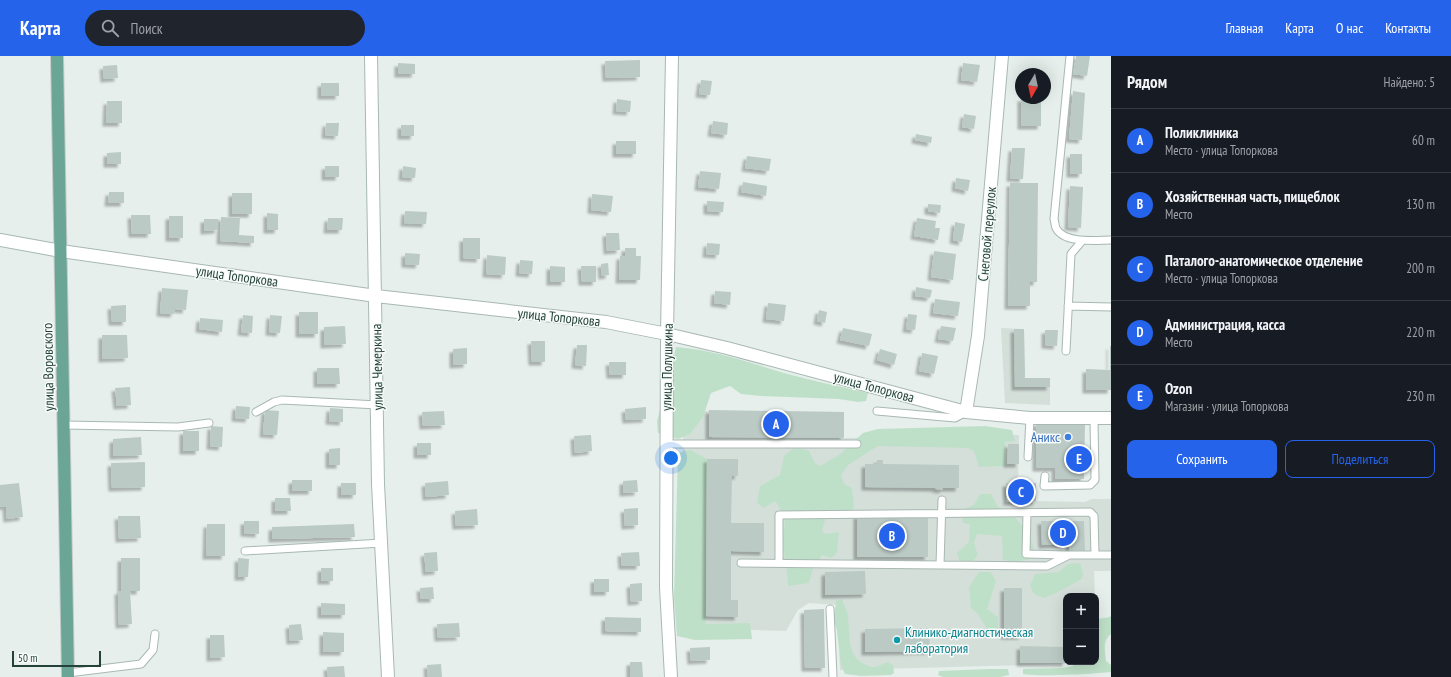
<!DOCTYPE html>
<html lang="ru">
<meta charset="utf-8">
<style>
body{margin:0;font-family:"PT Sans Narrow",sans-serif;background:#20242c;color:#f1f3f6}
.controls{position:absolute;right:12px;bottom:12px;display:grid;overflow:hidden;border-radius:8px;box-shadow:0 4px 16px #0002}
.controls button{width:36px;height:36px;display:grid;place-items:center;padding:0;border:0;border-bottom:1px solid #363941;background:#171b24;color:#f1f3f6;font:20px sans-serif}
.compass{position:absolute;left:1015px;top:12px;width:36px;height:36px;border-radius:50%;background:#171b24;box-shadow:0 4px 16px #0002;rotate:189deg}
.scale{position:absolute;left:12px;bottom:10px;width:89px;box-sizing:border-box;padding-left:4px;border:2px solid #24423a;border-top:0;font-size:11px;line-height:14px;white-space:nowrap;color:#24423a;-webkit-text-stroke:3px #f7fbf9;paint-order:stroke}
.you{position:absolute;left:671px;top:402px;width:14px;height:14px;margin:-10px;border:3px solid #fff;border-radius:50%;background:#1a73e8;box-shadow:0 0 0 6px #1a73e833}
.badge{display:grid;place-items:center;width:26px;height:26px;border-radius:50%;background:#2563eb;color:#fff;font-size:13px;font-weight:700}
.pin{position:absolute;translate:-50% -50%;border:2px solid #fff;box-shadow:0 1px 4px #0006}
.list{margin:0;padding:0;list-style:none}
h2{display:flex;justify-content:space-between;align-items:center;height:52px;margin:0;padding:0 16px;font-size:17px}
h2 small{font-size:13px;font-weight:400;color:#9ea1a6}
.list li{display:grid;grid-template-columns:26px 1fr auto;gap:12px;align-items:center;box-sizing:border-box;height:64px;padding:0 16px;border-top:1px solid #363941}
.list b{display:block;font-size:15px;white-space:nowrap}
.list p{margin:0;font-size:13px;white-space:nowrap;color:#9ea1a6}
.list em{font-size:13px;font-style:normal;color:#9ea1a6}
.actions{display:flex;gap:8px;padding:12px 16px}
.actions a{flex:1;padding:9px 0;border:1px solid #2563eb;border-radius:8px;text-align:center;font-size:14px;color:#2563eb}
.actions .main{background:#2563eb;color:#fff}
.icon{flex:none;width:22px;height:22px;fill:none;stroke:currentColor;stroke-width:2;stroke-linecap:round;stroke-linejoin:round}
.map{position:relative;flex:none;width:1111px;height:621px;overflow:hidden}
header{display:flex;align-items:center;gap:24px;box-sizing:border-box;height:56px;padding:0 20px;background:#2563eb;color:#fff}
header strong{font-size:19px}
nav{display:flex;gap:22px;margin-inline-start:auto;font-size:14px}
.search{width:280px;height:36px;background:#20242c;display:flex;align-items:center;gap:10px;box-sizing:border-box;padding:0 14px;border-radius:22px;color:#9ea1a6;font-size:15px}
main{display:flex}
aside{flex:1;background:#171b24}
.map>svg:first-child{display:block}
.built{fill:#d4dfda}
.green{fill:#bfe0c8}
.building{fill:#bbcac4;filter:url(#shadow)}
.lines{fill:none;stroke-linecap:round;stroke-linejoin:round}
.lane-casing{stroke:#a8b8b2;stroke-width:9}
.street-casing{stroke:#a8b8b2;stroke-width:14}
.primary-casing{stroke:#c2cac8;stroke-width:14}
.lane{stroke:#fff;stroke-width:7}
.street{stroke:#fff;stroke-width:12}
.primary{stroke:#6aa596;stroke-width:12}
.shop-dot{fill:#3f7fe0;stroke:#f7fbf9;stroke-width:1.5}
.culture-dot{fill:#0f9aa8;stroke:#f7fbf9;stroke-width:1.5}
.labels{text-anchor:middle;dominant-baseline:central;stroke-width:3;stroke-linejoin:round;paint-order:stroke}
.street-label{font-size:14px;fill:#24423a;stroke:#f7fbf9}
.shop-label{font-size:14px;fill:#366cbe;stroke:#f7fbf9;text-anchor:end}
.culture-label{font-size:14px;fill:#0d838f;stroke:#f7fbf9;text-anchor:start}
</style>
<header>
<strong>Карта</strong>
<div class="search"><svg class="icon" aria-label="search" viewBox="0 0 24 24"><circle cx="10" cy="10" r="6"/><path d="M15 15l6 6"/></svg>Поиск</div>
<nav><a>Главная</a><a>Карта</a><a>О нас</a><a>Контакты</a></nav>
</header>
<main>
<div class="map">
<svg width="1111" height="621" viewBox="0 0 1111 621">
<defs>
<filter id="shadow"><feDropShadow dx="-3.5" dy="3.5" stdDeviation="1" flood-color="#0004"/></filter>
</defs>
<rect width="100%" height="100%" fill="#e6efeb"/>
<path class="built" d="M1001,272l23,1 1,49h25v27l-45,-2z
M683,355l161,1v26l117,-1 1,-3 57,1 -1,48h18v18l49,1 7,-3h19v72h-17l1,25h-29v66h30l1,1 -257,7 -3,-65 -28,-2 -11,7 -12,21 -102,-3z"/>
<path class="green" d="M676,291c38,3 72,15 108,26 28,8 56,13 84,20l-2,8 -8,1 -19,-3 -78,-3 -20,-2 -11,-8 -19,7 -8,24 -13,17 -12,5 -20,-6 -1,-11 3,-13 13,2 -1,-45z
M985,370l27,4 3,11 -10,1v24l-26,1 -5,-16 -6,-3 -90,-2 -30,19 -7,10 3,9 8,4 2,19 -4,5 -19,-1 -6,9 -3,11 3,3 14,-2 -2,21 -6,5 -9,-3 -9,14 -4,14 -21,3c0,-16 -5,-31 -5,-47 0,-7 3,-15 1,-22 -2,-6 -5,-11 -9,-16l-11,7 -7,-5 3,-17 20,-11 4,-19 11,-9 14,4 6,12 5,3 19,-11 24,-22 15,-4z
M690,394l17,9 -1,157 -1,8 45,-1 2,16 -57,1 -18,-4 -3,-38 4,-145z
M980,438h11l7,13 11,3 21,25 4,15 -5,9 -14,3 -12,-2 -1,-24 -25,-2 -3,9 4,12 -5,6 -13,2 -3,-10 12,-11 1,-18 -7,-1 -1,-7 2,-7 10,-4z
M1080,507l3,10 -1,6 -26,14 -12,5 -10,-4 -4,-8 5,-12 24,-2 9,-8z
M979,516h12l5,9 -9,28 11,8v20h-6c-8,-11 -10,-21 -21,-29l-2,-21z
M842,543c1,4 3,8 5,12 4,17 -2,44 17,53 9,5 14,3 23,-2l6,3 1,8 -3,2 -30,1 -16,-2 -4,-9 -4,-34 -3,-12 2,-18z
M1111,560v18c-9,7 -6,17 -5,27l5,4v7c-18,2 -75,5 -88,2v-5l39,-1 11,-2 1,-4h22v-42c5,-3 11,-1 15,-4z
M989,613h19l1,6 -9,2h-57l-5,-2 1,-4z"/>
<path class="building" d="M1076,0h14l-3,20 -14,-2z
M640,4v17l-34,1 -1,-17z
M398,7l17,1v10h-17z
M963,7l17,2 -3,17 -16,-2z
M117,9l1,13 -14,1 -1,-13z
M701,24l11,1 -2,14 -11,-1z
M321,27h18v13h-18z
M1073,35l12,2 -3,47 -13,-1z
M1021,42h20v28h-20z
M617,43l14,2 -1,11 -14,-1z
M107,45h15v22h-16z
M964,58l12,2 -2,13 -12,-2z
M713,65l15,2 -1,12 -16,-2z
M326,67h13l-1,13 -13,-1z
M401,69h13v11h-13z
M916,78l16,3 -1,6 -16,-3z
M616,85h20v13h-20z
M1012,92h13l-2,31 -13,-1z
M121,96v12h-14v-11z
M1070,98h12v20h-12z
M747,100l24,3 -2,12 -24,-3z
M325,110h14v11h-14z
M403,110l13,2 -1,10 -13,-1z
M700,115l21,2 -2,16 -21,-2z
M956,122l14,2 -2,11 -13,-3z
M743,126l24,4 -1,10 -25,-4z
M1010,127h28l-1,99h-7v24h-22z
M1070,130l13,1 -2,41 -13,-1z
M109,136h15v11h-16z
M232,137h20v21h-20z
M592,138l21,2 -2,16 -20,-2z
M707,145l17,1 -1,10 -16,-1z
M928,148l13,1 -1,8 -12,-2z
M405,155l22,1 -1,12 -22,-1z
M267,157l11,1v16h-11z
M131,159h19l1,19h-19z
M169,160h14v22h-14z
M221,161l19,1 -1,17 15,1v7l-34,-2z
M328,162h15l-1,12h-15z
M917,162l19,3 -1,7h5l-2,12 -24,-4z
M204,163h14v11l-14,1z
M955,166l10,2 -3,18 -9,-2z
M606,177h13l1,17 -13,1z
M463,182h17v21l-17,-1z
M707,187l13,1 -1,11 -13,-1z
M625,192h11v8h5l-1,24h-21l1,-24h5z
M934,195l22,3 -3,26 -22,-3z
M405,197l15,1 -1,11 -14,-1z
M487,199l19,2 -1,18 -19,-1z
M520,204l13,1 -1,13 -13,-1z
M608,207l1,12 -7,1 -1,-12z
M550,210l15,1v15h-15z
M581,210h15v16h-14z
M916,231l16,3 -2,8 -15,-2z
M162,232l26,2 -2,20 -11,-1 -1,5 -14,-1z
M715,235l16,1 -1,13 -16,-2z
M935,243l25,3 -2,14 -25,-3z
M768,247l18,2 -2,16 -18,-2z
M126,249v17h-14l-1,-16z
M819,254l8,2 -2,11 -8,-2z
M299,256h19v22h-19z
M908,258l9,1 -2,15 -9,-1z
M243,259l10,1 -1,17 -11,-1z
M270,259l12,1 -2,17 -11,-1z
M200,262l23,2 -1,12 -23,-3z
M345,270l1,18 -22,1v-18z
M941,270l15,2 -3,13 -15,-2z
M843,272l29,6 -3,12 -29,-6z
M1014,273h10l1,49h25v9h-35z
M1045,274h13l-1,16 -12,-1z
M102,279h25l1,23 -26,1z
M531,285h14v21h-13z
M577,289h10l-1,21 -11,-1z
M1110,290h1v44h-25v-21l24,1z
M467,292v16l-14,1v-16z
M880,293l17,5 -3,11 -17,-5z
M922,297l16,3 -4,18 -15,-3z
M609,306h17v13h-16z
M317,312h22l1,16h-23z
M130,331l1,18 -14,1 -2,-18z
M236,350l14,1 -1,12 -14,-1z
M646,351v12l-20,1 -1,-11z
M330,352l13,1v13l-14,-1z
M265,354l14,1 -2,24 -14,-1z
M709,354l135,2v26l-135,-1z
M444,355l1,14 -22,1 -1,-14z
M1036,367h49l-1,56h-29v-11h-19z
M211,370l12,1 -1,20 -12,-1z
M183,375h16v20h-16z
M591,379l1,16 -17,2 -1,-17z
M141,381l1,18 -29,1v-17z
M417,387h14v12h-14z
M1008,388h11v20h-12z
M340,392v17h-11v-16z
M707,403h31v17h-6l-1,47h33v29l-33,-1v49h7v17l-32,-1z
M877,404h6v4l76,1v23h-16v2l-7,-1 -1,-1 -70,-1v-23h12z
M145,406v25l-33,1 -1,-25z
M292,424h20v11h-20z
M637,424l1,12 -15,1v-12z
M448,425l1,14 -23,2 -1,-14z
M19,427l4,34 -16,2 -1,-13 -6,1v-22z
M341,427h15v12h-15z
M1006,427h30v18l-29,1z
M275,442h15l1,13h-16z
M638,452v17l-13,1 -1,-17z
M477,453l1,16 -22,1 -1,-15z
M857,459h71v42h-71z
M118,460h22l1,22 -22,1z
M244,465h15v13l-15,-1z
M1041,465h43l1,31 -16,1v-9l-27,1z
M207,468h18v32h-19z
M354,468l1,13 -83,2v-12z
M437,496l1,19 -12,1 -2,-19z
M639,496l1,14h-18l-1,-13z
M121,502h19v33h-10l2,33 -13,1 -1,-34h3z
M238,502l11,1 -1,18h-10z
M321,512h12v13h-12z
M865,515l1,23 -41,1v-23z
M594,523h15v13h-15z
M642,527v18l-11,1 -1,-18z
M433,531l1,12h-13l-1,-11z
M1004,532h18v48h-18z
M321,547l24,1v11h-24z
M824,553l1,59h-20l-1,-58z
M605,561l36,1v14l-36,-1z
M459,567l1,14 -22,1 -1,-14z
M301,568l2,16 -13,1 -1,-16z
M929,572l1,23 -65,1v-23z
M323,576l21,1v19h-21z
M210,579h14l1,22 -15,1z
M1020,590l46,1v16h-46z
M710,591v13l-19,1 -1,-13z
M630,606h12l1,15h-13z
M441,608l1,13h-14l-1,-12z
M344,610l1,11h-17l-1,-10z"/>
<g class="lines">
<g class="lane-casing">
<path id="lane" d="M1070,0l-16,163c1,3 1,7 2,9 8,16 40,12 55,12
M1068,250l43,1
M1066,295l5,-97 11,-13
M877,355l78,7 11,-6
M256,356l18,-10 8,-2 96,5
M63,369l115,2 31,-4
M667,388h190
M1028,401l2,-39
M1045,420l-1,10 46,-1 5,-5 -1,-61
M1027,457l-1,41 41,1
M245,495l137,-8
M741,507l306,3 22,-11h42
M779,507v-48l311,-3 4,4 1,39
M940,509l2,-65
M830,553l3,68
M68,617l73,-9 12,-14 2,-16"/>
</g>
<g class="street-casing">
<path id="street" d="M371,0l7,428 10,193
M0,184l61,11 315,45 230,26 61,12 60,14 239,64 64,6h81
M966,356l12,-76 24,-280
M671,621l-5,-90 1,-253 5,-278"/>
</g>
<g class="primary-casing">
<path id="primary" d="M57,0l11,621"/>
</g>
<use href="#lane" class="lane"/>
<use href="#street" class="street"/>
<use href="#primary" class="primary"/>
</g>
<circle class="shop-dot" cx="1068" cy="381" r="4"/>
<circle class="culture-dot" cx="897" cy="584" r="4"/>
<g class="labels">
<g class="street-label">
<text transform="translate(987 178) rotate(-85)">Снеговой переулок</text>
<text transform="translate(237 220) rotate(8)">улица Топоркова</text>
<text transform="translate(559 261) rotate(6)">улица Топоркова</text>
<text transform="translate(48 311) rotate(-91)">улица Воровского</text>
<text transform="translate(377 311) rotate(-91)">улица Чемеркина</text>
<text transform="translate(667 311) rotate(-89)">улица Полушкина</text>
<text transform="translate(874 331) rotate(15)">улица Топоркова</text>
</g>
<g class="shop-label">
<text x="1060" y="381">Аникс</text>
</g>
<g class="culture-label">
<text x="905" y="576">Клинико-диагностическая<tspan x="905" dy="16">лаборатория</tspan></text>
</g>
</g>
</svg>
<div class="controls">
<button>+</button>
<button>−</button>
</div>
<svg class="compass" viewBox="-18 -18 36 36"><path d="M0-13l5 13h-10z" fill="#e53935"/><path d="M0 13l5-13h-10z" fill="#9ea1a6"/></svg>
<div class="scale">50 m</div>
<div class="you"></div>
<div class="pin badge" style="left:776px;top:368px">A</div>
<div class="pin badge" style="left:892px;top:480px">B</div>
<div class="pin badge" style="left:1021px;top:436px">C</div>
<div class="pin badge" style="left:1063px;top:477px">D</div>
<div class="pin badge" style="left:1079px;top:403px">E</div>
</div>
<aside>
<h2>Рядом<small>Найдено: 5</small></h2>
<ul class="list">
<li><span class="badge">A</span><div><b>Поликлиника</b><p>Место · улица Топоркова</p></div><em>60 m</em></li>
<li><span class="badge">B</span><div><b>Хозяйственная часть, пищеблок</b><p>Место</p></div><em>130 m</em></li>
<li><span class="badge">C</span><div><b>Паталого-анатомическое отделение</b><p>Место · улица Топоркова</p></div><em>200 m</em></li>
<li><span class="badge">D</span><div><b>Администрация, касса</b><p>Место</p></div><em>220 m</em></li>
<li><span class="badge">E</span><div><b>Ozon</b><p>Магазин · улица Топоркова</p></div><em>230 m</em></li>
</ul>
<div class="actions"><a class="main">Сохранить</a><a>Поделиться</a></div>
</aside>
</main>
